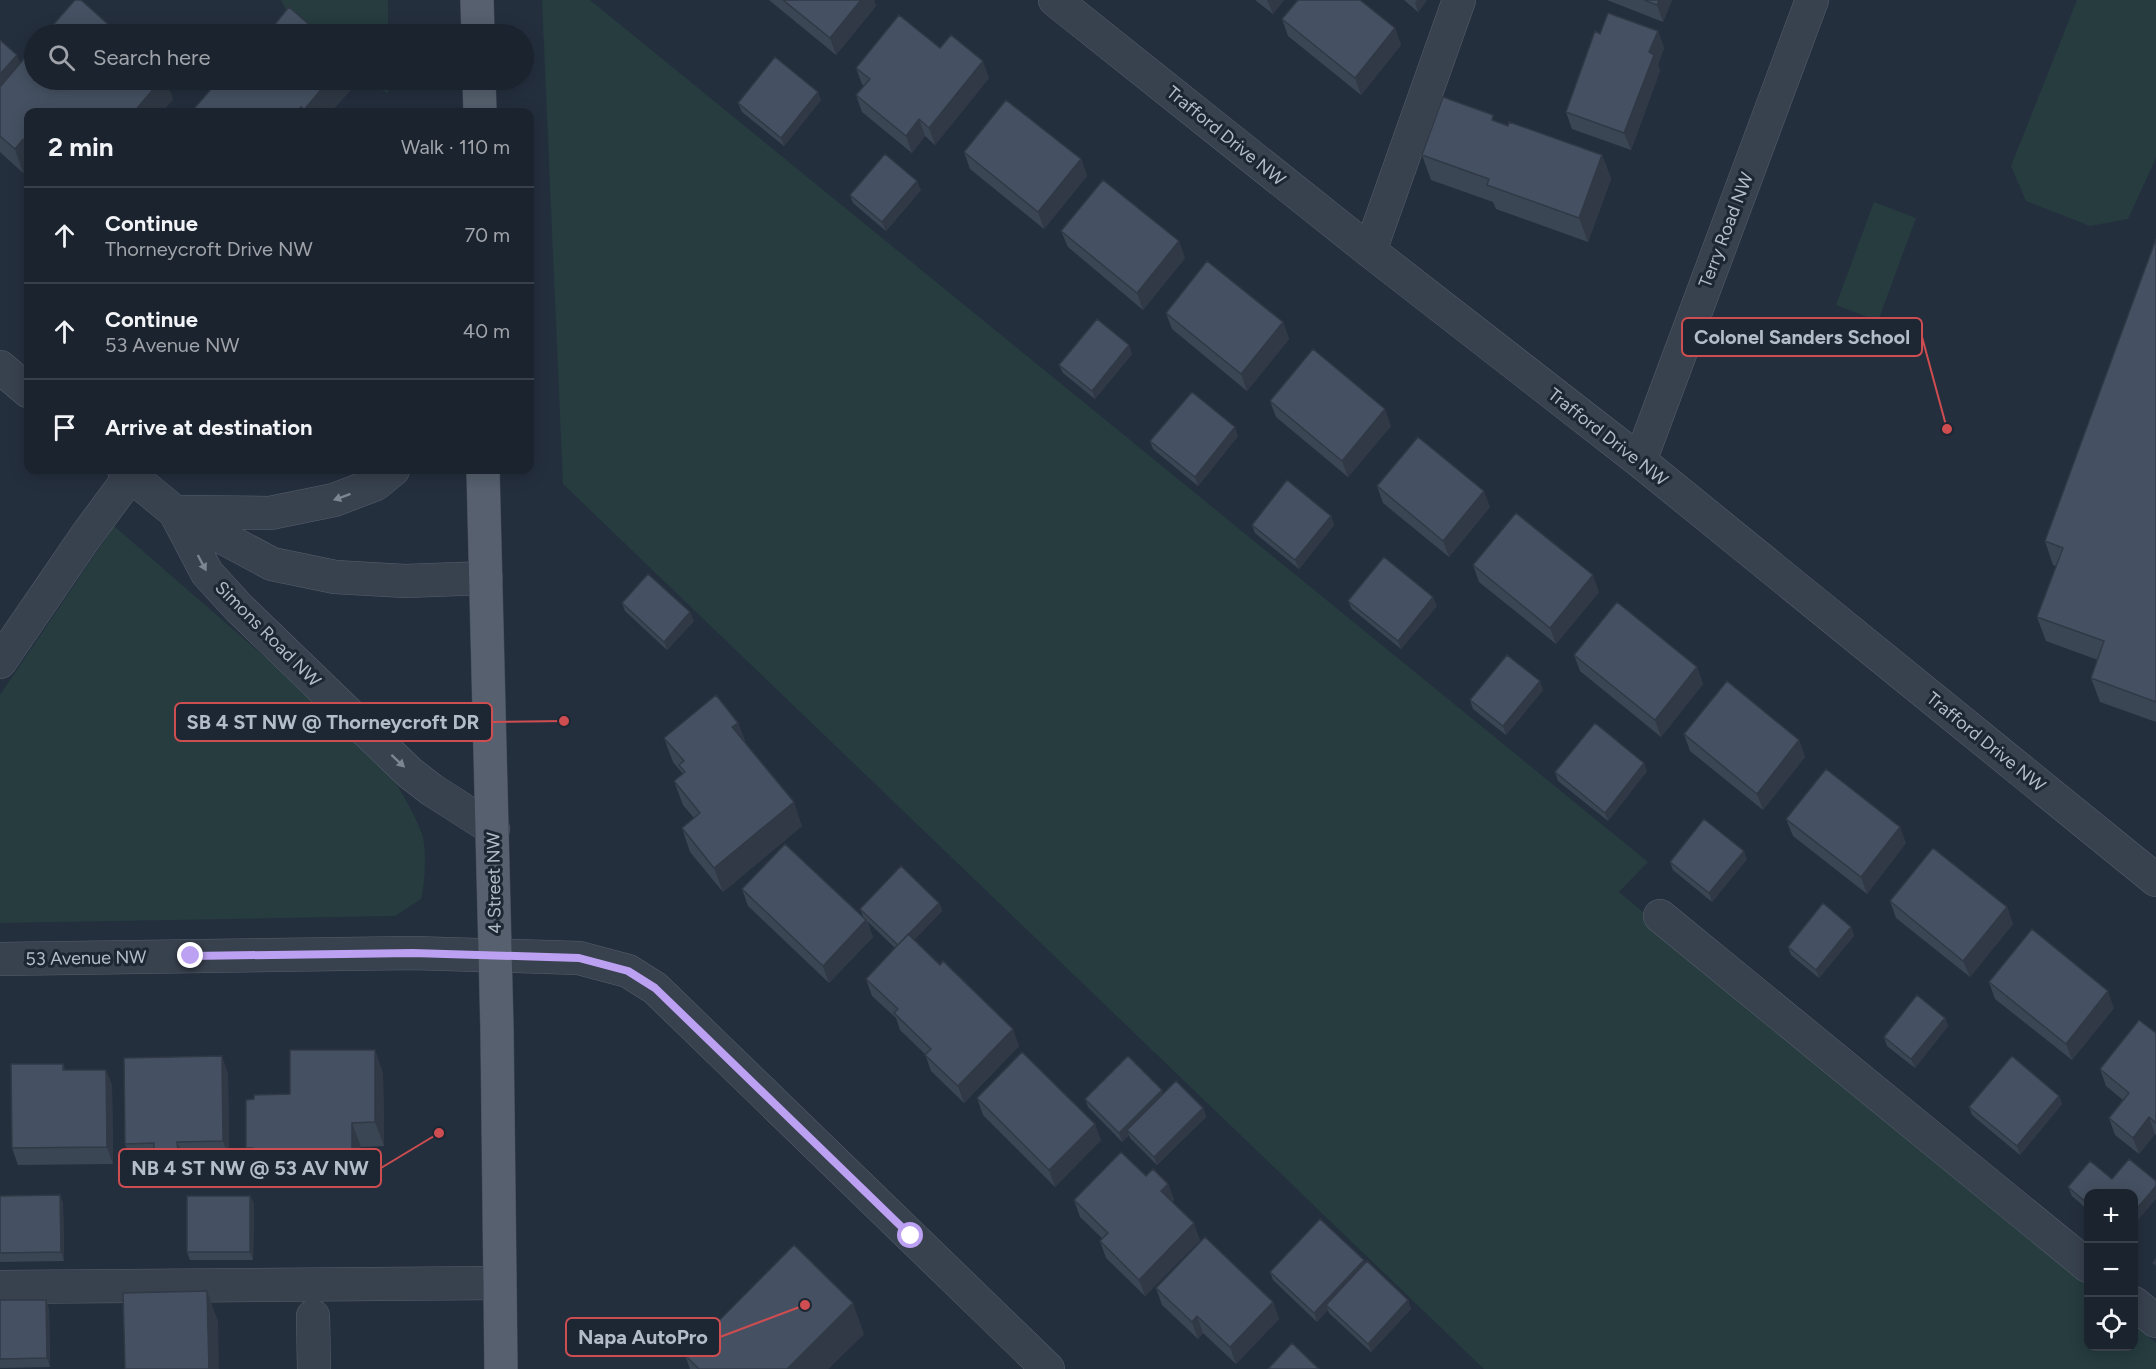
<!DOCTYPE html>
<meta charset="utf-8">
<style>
body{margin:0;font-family:Figtree,sans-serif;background:#242b36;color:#f1f3f6}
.controls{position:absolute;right:18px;bottom:18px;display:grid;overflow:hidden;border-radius:12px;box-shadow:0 3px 15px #0003}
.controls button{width:54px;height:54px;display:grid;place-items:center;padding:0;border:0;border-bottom:2px solid #39404a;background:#1b232e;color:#f1f3f6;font:30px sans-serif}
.stop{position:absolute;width:18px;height:18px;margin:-14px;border:4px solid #bca0f2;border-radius:50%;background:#fff}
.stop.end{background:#bca0f2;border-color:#fff;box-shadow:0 2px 6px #0008}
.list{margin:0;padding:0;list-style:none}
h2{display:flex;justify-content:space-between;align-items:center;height:78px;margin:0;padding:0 24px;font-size:26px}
h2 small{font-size:20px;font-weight:400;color:#a0a4aa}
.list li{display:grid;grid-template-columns:39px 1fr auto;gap:18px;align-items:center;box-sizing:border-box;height:96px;padding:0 24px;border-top:2px solid #39404a}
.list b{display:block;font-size:22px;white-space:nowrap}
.list p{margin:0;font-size:20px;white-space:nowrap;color:#a0a4aa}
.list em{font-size:20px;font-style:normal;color:#a0a4aa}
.icon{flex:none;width:33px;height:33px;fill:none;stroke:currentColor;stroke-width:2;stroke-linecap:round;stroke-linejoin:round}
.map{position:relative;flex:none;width:2156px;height:1369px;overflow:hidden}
.search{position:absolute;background:#1b232e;box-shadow:0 3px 15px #0003;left:24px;top:24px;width:510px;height:66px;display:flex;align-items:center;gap:15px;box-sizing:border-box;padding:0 21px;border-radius:33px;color:#a0a4aa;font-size:22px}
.panel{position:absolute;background:#1b232e;box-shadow:0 3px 15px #0003;left:24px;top:108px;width:510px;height:366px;border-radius:12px}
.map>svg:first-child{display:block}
.green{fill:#263c3f}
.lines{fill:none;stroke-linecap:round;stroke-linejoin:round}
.minor-casing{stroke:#565f6c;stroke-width:34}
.major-casing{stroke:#414a57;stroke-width:34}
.minor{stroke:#38414e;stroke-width:33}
.major{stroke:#56606e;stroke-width:33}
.wall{fill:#3b4654}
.shaded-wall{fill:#303945}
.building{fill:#455162;stroke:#303945;stroke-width:1.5}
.oneway{fill:#7c8592}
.route{stroke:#bca0f2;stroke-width:8}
.labels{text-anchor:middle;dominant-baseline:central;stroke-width:6;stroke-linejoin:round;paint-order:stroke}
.street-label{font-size:18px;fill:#b4bcc9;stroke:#1d2633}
.leader{fill:none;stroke:#ce4d50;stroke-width:2}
.callout-dot{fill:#ce4d50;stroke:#1d2633;stroke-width:2}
.callout{fill:#1d2633;stroke:#ce4d50;stroke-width:2}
.callout-label{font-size:20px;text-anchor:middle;font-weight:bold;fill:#b4bcc9}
</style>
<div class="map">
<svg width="2156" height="1369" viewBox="0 0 2156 1369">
<rect width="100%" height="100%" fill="#242f3e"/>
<path class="green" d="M281,0h107v34h-86l-6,-4z
M542,0h48l1058,862 -29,30 469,394v60h46v-22l22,19v26h-672l-921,-885z
M2077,0h79v158l-28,61 -38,7 -64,-25 -15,-35z
M358,80h30v13z
M1874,202l42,16 -38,103 -42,-16z
M114,526l258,224c19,25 39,54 50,84 5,14 3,51 -1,65l-26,17 -395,7v-228z"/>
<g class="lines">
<g class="minor-casing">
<path id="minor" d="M1055,0l315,251 270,210 516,419
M1370,251l89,-251
M0,367l28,24
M1640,461l172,-461
M124,470l51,42 97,52 63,13 70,4 81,-3
M175,512l32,61 32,35 171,165 22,17 61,39
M180,512l90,1 64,-13 42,-16 17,-14
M0,662l86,-126 45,-61
M1660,916l428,350
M0,959l413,-6 166,5 49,13 27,17 393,381
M0,1287l500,-4
M2134,1303l22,18
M313,1316l1,53"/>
</g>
<g class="major-casing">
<path id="major" d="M477,0l1,34
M479,80l1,32
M483,470l14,560 4,339"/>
</g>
<use href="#minor" class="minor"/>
<use href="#major" class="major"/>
</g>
<path class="wall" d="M769,0h105l2,6 -40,49z
M1255,0h29l-11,14z
M1404,0h23l-9,12z
M1607,0h65l-9,22z
M1282,19l113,9 6,17 -40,50 -73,-59z
M1658,31l6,17 -6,16 2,7 -29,79 -59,-21 -6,-17 34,-78z
M0,40l17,15 3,8 14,17h132l7,20 -145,12v55l-5,6 -23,-21z
M940,48l49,30 -54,67 -10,-9 -13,17 -50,-41 -6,-17 8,-9 -2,-2 -6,-16z
M821,100l-37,46 -42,-34 -4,-9z
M1496,122l106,33 9,24 -23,63 -92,-33 -3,-7 -62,-22 -9,-25z
M964,152l117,7 6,17 -43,53 -74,-60z
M921,190l-35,41 -33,-28 -3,-8z
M1061,231l124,27 -42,52 -75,-63z
M2156,239v483l-56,-20 -9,-24 7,-18 -52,-19 -9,-24 19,-51 -3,-1 -8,-24z
M1166,313l117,9 6,17 -42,52 -75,-62z
M1132,354l-37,45 -32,-26 -4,-8z
M1270,401l121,25 -43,51 -72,-60z
M1238,436l-40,50 -45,-37 -3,-8z
M1377,486l113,21 -41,50 -66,-54z
M1331,516l3,9 -35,44 -44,-36 -3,-8z
M1473,565l126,27 -43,52 -77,-62z
M1348,601l89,5 -36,43 -49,-40z
M622,603l72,18 -27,29 -42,-39z
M1574,655l123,12 6,17 -42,53 -81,-66z
M1543,690l-37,45 -33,-26 -3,-9z
M738,723l8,21 56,82 -79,66 -33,-40 -8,-24 12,-10 -11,-13 -9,-24 9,-7 -10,-12 -9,-24z
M1684,734l115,6 6,17 -42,53 -73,-59z
M1647,771l-39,50 -50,-40 -3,-9z
M1786,819l120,24 -39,51 -74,-58z
M1747,859l-35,43 -39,-32 -3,-8z
M742,889l121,27 -3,-7 79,-6 3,8 -28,29 105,106 -55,57 -33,-32 -6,-17 -25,-24 -4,-12 -24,-22 -6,-17 29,-31 -28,-27 6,16 -44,46 -81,-77z
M1890,901l117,6 6,17 -43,53 -74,-59z
M1851,927l3,9 -35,42 -28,-23 -3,-8z
M1989,982l125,26 -42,52 -77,-61z
M1945,1018l3,8 -33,42 -28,-22 -3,-9z
M2156,1033v102l-1,-1 -16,20 -24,-19 -6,-17 14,-18 -17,-14 -6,-17z
M375,1050l8,24 1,72 -23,1v30l-99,1 -2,-6h-5l-9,-24 8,-49 36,-5z
M63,1064l2,6h41l6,16 1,78 -95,1 -6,-17z
M228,1073l1,85 -45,1v9h-24l-3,-8h-26l-6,-16z
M1163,1094l40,14 3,9 -49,48 -27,-27 -1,-3 -7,7 -34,-35 -3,-8z
M2059,1096l3,8 -42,51 -48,-40 -3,-8z
M977,1098l124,42 -46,47 -72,-72z
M1146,1176l22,8 6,16 -2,2 28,38 -55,56 -39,-38 -6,-17 3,-2 -23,-22 -6,-17z
M2112,1179l44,2 -68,13v16l-16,-14 -4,-9z
M60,1195l3,9 1,57 -64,1v-66z
M250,1196l4,8 -1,56h-63l-3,-8z
M1365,1263l43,37 3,9 -40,43 -42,-39 -1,-3 -11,12 -44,-42 -3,-8z
M1156,1288l117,14 6,17 -43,45 -33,-31 -5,6 -36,-34z
M0,1300l49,8 1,59 -50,1z
M864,1334l-36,35h-138l-5,-14z"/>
<path class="shaded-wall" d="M861,0h13l2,6 -40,49 -6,-17z
M1267,0h17l-11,14z
M1417,0h10l-9,12 -3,-9z
M1659,0h13l-9,22 -6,-17z
M1395,28l6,17 -40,50 -6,-17z
M1658,31l6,17 -6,16 2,7 -29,79 -7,-17 25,-81z
M17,55l6,17 -23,26v-24z
M983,61l6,17 -54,67 -6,-17z
M161,80h5l7,20 -11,12h-28z
M322,80h26l4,9 -19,21 1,2h-29l-1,-2z
M818,92l3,8 -37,46 -3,-8z
M301,107l2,5h-7z
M919,119l6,17 -13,17 -6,-17z
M23,139l5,15v13l-5,6 -8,-24z
M1602,155l9,24 -23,63 -9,-24z
M1081,159l6,17 -43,53 -6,-17z
M917,181l4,9 -35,41 -4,-9z
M1179,241l6,17 -42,52 -6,-17z
M1283,322l6,17 -42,52 -6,-17z
M1129,345l3,9 -37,45 -3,-8z
M1385,409l6,17 -43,51 -6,-16z
M1235,427l3,9 -40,50 -3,-9z
M1484,491l6,16 -41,50 -6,-16z
M1331,516l3,9 -35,44 -4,-9z
M1593,575l6,17 -43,52 -6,-16z
M1433,597l4,9 -36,43 -3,-8z
M690,612l4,9 -27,29 -3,-8z
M1697,667l6,17 -42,53 -6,-17z
M1540,681l3,9 -37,45 -3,-9z
M738,723l9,24 -15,-20z
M1799,740l6,17 -42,53 -6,-16z
M1644,763l3,8 -39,50 -3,-8z
M794,802l8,24 -79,66 -9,-24z
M1900,827l6,16 -39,51 -6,-17z
M1744,851l3,8 -35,43 -3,-9z
M939,903l3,8 -41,43 -3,-9z
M2007,907l6,17 -43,53 -7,-16z
M866,920l7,17 -44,46 -6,-17z
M1851,927l3,9 -35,42 -3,-8z
M2108,991l6,17 -42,52 -6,-16z
M1945,1018l3,8 -33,42 -4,-9z
M1013,1029l6,17 -55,57 -6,-17z
M375,1050l8,24 1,72 -9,-24z
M222,1056l6,17 1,85 -6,-17z
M106,1070l6,16 1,78 -6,-17z
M1162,1090l3,9 -38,31 2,5 -7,7 -3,-9z
M2059,1096l3,8 -42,51 -3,-9z
M1203,1108l3,9 -49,48 -3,-8z
M2149,1117l6,17 -16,20 -6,-16z
M352,1123l9,24v30l-9,-24z
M1095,1124l6,16 -46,47 -6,-17z
M177,1142l7,17v9l-6,-17z
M1168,1184l6,16 -7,8 -6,-17z
M2156,1186v13l-23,27v-13z
M60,1195l3,9 1,57 -3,-9z
M250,1196l4,8 -1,56 -3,-8z
M1194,1223l6,17 -55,56 -6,-16z
M1364,1260l3,9 -41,36 2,5 -11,12 -3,-9z
M207,1291l11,30 1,48h-10z
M46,1300l3,8 1,59 -3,-9z
M1408,1300l3,9 -40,43 -3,-8z
M1273,1302l6,17 -43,45 -6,-17z
M853,1303l11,31 -36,35h-41z
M1197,1316l6,17 -5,6 -6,-17z"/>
<path class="building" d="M75,0h6l38,34h-74z
M783,0h78l-31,38z
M1298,0h62l35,28 -40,50 -73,-59z
M1644,0h15l-2,5z
M289,7l31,27h-53z
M1608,13l50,18 -9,21 5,3 -30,78 -58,-21 29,-81 5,3z
M899,15l41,33 11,-13 32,26 -54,67 -10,-9 -13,17 -50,-41 14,-16 -14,-11z
M0,40l17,15 -17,19z
M34,47v33h127l-27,32h-106v32l-5,-5 -8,10 -15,-13v-49z
M775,57l43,35 -37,46 -43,-35z
M219,80h8l1,1 2,-1h92l-2,1 4,5 -20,24 -3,-3 -5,5h-105z
M1443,97l50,18 -1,5 16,6 1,-4 93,33 -23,63 -92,-33 2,-6 -67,-24z
M1006,100l75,59 -43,53 -74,-60z
M885,154l32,27 -35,41 -32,-27z
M1103,180l76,61 -42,52 -76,-62z
M2156,239v463l-65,-24 13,-37 -67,-24 26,-69 -18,-7z
M1207,261l76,61 -42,52 -75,-61z
M1097,319l32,26 -37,46 -33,-26z
M1313,349l72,60 -43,52 -72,-60z
M1192,392l43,35 -40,50 -45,-36z
M1418,437l66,54 -41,50 -66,-55z
M1287,480l44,36 -36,44 -43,-35z
M1516,513l77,62 -43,53 -77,-63z
M1384,557l49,40 -35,44 -50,-40z
M648,574l42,38 -26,30 -42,-39z
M1617,602l80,65 -42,53 -81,-65z
M1507,655l33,26 -37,45 -33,-26z
M1727,681l72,59 -42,54 -73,-60z
M716,695l22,28 -6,4 62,75 -80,66 -32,-40 18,-15 -26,-32 11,-9 -6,-7 5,-4 -20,-23z
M1595,723l49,40 -39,50 -50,-41z
M1826,769l74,58 -39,50 -75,-58z
M1704,819l40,32 -35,42 -39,-31z
M785,844l81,76 -43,46 -81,-77z
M1933,848l74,59 -44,54 -73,-60z
M901,866l38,37 -41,42 -38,-36z
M1823,903l28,24 -35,43 -28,-23z
M2032,929l76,62 -42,53 -77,-62z
M908,934l32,31 3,-4 70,68 -55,57 -33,-31 6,-6 -37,-36 4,-4 -32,-30z
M1917,995l28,23 -34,41 -27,-22z
M2139,1020l17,13v90l-7,-6 -16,21 -24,-20 20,-25 -29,-24z
M290,1050h85v72l-23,1v30l-99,1v-6h-7v-48l8,-1v-4l36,-1z
M1022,1052l73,72 -46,46 -72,-72z
M222,1056l1,85 -46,1 1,9h-24v-8l-29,1 -1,-86z
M1128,1056l34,34 -43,43 -34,-34z
M2012,1056l47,40 -42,50 -48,-39z
M11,1064h52v6h43l1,77 -95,1z
M1176,1081l27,27 -49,49 -27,-27z
M1121,1152l25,24 7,-7 15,15 -7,7 33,32 -55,57 -39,-39 8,-8 -34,-33z
M2129,1159l27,22v5l-23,27v-19h-45v10l-20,-17 22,-26 22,18z
M60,1195l1,57 -61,1v-57z
M187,1196h63v56h-63z
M1320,1219l44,41 -50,53 -44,-41z
M1205,1237l68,65 -43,45 -33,-31 -5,6 -36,-34z
M794,1245l59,58 -66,66h-88l-14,-14z
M2156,1259v6l-3,-2z
M1367,1261l41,39 -40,44 -42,-39z
M207,1291l2,78h-84l-2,-76z
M0,1300h46l1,58 -47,1z
M1292,1343l27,26h-51z"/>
<defs><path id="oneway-solid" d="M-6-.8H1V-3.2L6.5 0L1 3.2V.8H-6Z" transform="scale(1.5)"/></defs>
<g class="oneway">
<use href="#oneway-solid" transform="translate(342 497) rotate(160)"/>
<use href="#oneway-solid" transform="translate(202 563) rotate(62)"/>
<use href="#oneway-solid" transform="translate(398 761) rotate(43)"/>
</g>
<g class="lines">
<path class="route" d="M191,956l222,-3 166,5 49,13 27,17 256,248"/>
</g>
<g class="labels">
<g class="street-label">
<text transform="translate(1226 136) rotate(39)">Trafford Drive NW</text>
<text transform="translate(1726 230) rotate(-69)">Terry Road NW</text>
<text transform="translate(1608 437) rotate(38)">Trafford Drive NW</text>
<text transform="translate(268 634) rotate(45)">Simons Road NW</text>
<text transform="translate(1986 742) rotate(39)">Trafford Drive NW</text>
<text transform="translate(494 883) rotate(-91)">4 Street NW</text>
<text transform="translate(86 958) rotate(-1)">53 Avenue NW</text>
</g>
</g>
<path class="leader" d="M1947 429L1922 337M564 721L492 722M439 1133L381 1168M805 1305L720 1337"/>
<g class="callout-dot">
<circle cx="1947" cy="429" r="6"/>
<circle cx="564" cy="721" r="6"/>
<circle cx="439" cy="1133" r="6"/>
<circle cx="805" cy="1305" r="6"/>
</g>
<g class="callout">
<rect x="1682" y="318" width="240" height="38" rx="6"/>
<rect x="175" y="703" width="317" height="38" rx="6"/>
<rect x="119" y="1149" width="262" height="38" rx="6"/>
<rect x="566" y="1318" width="154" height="38" rx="6"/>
</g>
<g class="callout-label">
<text x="1802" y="344">Colonel Sanders School</text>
<text x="333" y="729">SB 4 ST NW @ Thorneycroft DR</text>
<text x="250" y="1175">NB 4 ST NW @ 53 AV NW</text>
<text x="643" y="1344">Napa AutoPro</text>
</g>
</svg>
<div class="controls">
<button>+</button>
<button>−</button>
<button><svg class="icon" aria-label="locate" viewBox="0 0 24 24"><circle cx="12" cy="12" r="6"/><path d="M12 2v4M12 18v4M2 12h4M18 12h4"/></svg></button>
</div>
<div class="stop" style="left:911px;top:1236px"></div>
<div class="stop end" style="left:191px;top:956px"></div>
<div class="search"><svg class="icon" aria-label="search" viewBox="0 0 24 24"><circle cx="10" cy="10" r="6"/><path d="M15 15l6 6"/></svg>Search here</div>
<section class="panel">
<h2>2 min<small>Walk · 110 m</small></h2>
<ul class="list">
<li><svg class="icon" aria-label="ahead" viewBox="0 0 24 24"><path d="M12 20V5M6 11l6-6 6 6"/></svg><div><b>Continue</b><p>Thorneycroft Drive NW</p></div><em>70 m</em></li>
<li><svg class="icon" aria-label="ahead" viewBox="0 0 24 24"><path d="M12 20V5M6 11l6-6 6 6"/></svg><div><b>Continue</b><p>53 Avenue NW</p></div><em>40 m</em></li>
<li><svg class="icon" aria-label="arrive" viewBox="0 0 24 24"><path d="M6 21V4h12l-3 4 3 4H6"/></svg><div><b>Arrive at destination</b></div></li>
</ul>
</section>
</div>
